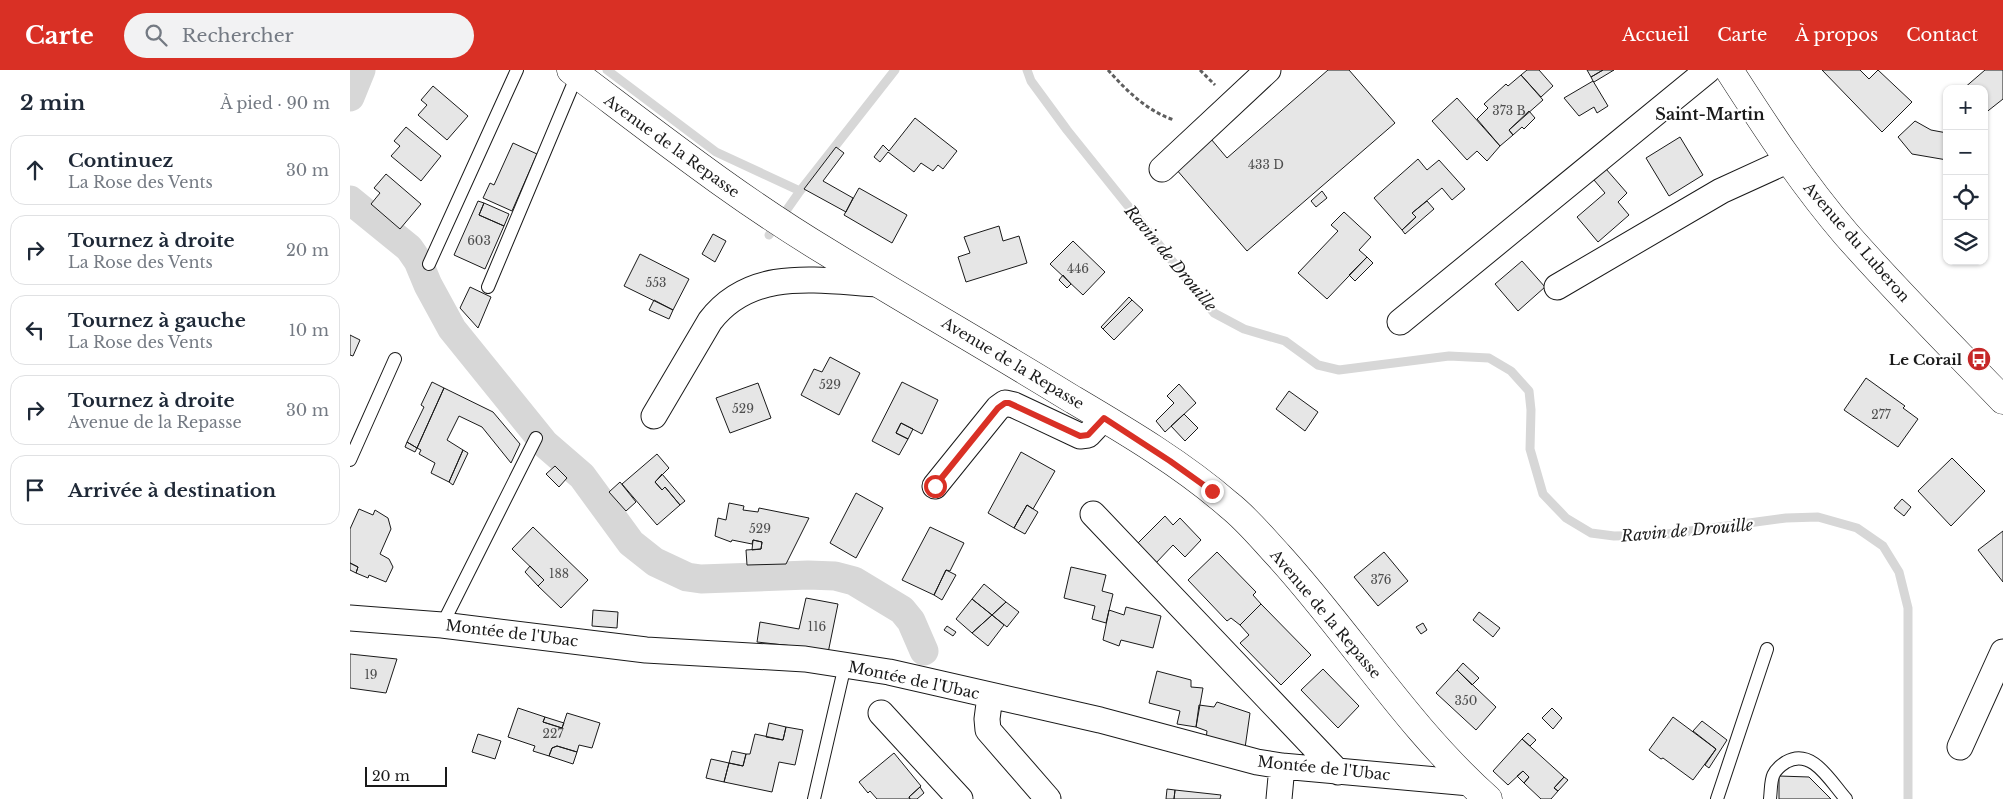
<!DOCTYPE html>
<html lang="fr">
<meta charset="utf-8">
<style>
body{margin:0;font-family:"Libre Baskerville",serif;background:#f2f2f3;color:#1f2937}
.controls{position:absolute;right:15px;top:15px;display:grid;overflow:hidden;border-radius:10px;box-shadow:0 1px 4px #0004}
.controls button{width:45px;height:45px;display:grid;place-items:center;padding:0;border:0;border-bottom:1px solid #e0e1e3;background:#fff;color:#1f2937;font:25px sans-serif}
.scale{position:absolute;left:15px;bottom:12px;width:82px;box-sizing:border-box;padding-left:5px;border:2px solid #1a1a1a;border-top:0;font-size:14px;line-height:18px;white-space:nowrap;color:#1a1a1a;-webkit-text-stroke:4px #fff;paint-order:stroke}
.stop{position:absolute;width:15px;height:15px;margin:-11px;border:4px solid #d93025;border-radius:50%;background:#fff}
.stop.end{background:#d93025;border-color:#fff;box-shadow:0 1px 5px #0008}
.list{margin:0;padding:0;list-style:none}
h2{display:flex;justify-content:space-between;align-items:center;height:65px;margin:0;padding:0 20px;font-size:21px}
h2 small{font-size:16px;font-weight:400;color:#747a83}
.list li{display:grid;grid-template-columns:32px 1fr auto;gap:15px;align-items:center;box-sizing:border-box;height:70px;margin:0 10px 10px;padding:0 10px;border:1px solid #e0e1e3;border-radius:15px}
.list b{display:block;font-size:19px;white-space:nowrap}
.list p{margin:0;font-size:16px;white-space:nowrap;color:#747a83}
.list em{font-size:16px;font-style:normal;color:#747a83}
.icon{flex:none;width:28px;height:28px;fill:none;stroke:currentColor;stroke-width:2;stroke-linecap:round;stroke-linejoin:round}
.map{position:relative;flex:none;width:1653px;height:729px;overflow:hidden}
header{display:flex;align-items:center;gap:30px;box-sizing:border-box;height:70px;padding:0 25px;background:#d93025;color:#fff}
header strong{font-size:24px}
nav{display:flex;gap:28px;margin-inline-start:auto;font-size:18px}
.search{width:350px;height:45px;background:#f2f2f3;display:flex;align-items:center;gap:12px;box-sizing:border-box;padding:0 18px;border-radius:28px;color:#747a83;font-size:19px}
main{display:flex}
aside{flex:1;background:#fff}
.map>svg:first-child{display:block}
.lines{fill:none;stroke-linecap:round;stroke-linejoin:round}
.stream{stroke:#d7d7d7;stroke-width:9}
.canal{stroke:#d7d7d7;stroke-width:29}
.building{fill:#e6e6e6;stroke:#1a1a1a}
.service-casing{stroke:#1a1a1a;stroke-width:14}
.minor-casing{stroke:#1a1a1a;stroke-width:27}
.tertiary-casing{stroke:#1a1a1a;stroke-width:29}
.primary-casing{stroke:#1a1a1a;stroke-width:29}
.path{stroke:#5f5f5f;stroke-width:3;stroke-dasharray:4 2.5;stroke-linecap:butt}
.service{stroke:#fff;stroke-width:12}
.minor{stroke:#fff;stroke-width:25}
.tertiary{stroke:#fff;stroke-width:28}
.primary{stroke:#fff;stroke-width:28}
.route{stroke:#d93025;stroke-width:6}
.labels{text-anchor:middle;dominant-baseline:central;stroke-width:4;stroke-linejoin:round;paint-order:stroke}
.number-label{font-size:12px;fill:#4d4d4d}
.street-label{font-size:15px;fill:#1a1a1a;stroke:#fff}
.poi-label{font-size:15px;font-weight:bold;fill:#1a1a1a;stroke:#fff;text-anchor:end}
.neighbourhood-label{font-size:16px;font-weight:bold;fill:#1a1a1a;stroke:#fff}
.water-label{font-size:16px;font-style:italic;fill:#1a1a1a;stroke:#fff}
</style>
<header>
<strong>Carte</strong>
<div class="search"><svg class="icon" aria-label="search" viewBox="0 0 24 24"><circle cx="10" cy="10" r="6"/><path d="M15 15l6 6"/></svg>Rechercher</div>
<nav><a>Accueil</a><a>Carte</a><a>À propos</a><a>Contact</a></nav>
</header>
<main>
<aside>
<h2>2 min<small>À pied · 90 m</small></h2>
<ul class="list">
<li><svg class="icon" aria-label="ahead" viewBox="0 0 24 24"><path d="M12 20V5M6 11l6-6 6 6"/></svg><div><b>Continuez</b><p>La Rose des Vents</p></div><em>30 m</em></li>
<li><svg class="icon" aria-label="right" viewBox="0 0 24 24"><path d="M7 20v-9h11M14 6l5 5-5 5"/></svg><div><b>Tournez à droite</b><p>La Rose des Vents</p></div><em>20 m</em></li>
<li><svg class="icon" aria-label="left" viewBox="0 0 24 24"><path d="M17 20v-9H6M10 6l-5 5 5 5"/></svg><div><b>Tournez à gauche</b><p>La Rose des Vents</p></div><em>10 m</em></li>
<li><svg class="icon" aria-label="right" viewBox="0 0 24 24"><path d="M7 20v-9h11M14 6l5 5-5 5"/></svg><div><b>Tournez à droite</b><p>Avenue de la Repasse</p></div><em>30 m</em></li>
<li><svg class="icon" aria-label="arrive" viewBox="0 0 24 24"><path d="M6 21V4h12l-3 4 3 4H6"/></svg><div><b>Arrivée à destination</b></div></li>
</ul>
</aside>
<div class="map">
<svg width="1653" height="729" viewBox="0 0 1653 729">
<rect width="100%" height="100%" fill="#fff"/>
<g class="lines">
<path class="stream" d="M257,0l109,82 84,39
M677,0l4,11 36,49 147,183 30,16 41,12 33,24 21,5 110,-14 40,2 22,13 18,20 2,19 -1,39 13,45 23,24 25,15 23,3 46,-1 126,-17 32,-1 39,11 26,18 16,26 9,36v191
M419,165l31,-44 95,-121"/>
<path class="canal" d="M0,27l11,-27
M0,130l59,48 9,13 10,24 24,44 93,115 37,32 49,67 24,19 32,15 14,2 107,-4 27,1 19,5 48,29 9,11 13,30"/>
</g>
<path class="building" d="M978,0h21l46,53 -148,128 -71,-82 35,-30 16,19z
M1177,0h12l14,16 -12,11 -20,-22z
M1237,0h16l-12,7z
M1253,0h11l-20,12 -1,-1 -2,-4z
M1472,0h38l9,9 9,-9 34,32 -30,30z
M1635,0h18v29l-19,15v-25h-21z
M1171,5l22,25 -34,30 4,5 -13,11 -23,-27 11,-11 -4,-4 22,-20 2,2z
M1243,11l15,25 -11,7 -3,-6 -15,9 -15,-18z
M83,16l35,30 -21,24 -29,-25 9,-10 -6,-5z
M1107,28l43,48 -13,15 -10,-10 -10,9 -35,-39z
M1179,41l6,7 -11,11 -2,-2 -9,8 -4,-5z
M565,48l42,33 -14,18 -5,-4 -5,6 -12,-8 -7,9 -26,-20 -8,10 -6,-5 9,-12 6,6z
M1565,51l16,9 16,3v27l-35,-6 -14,-17z
M56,57l35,29 -20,25 -30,-25 9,-10 -6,-5z
M1330,67l23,38 -34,21 -23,-38z
M163,73l24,11 -25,57 -29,-13 7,-15 4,2z
M486,77l8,6 -21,28 30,17 -7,14 -42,-23z
M1068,89l9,11 12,-10 26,29 -13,11 -10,-12 -30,25 4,4 -14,13 -28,-32z
M1256,99l21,24 -9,9 11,13 -31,27 -21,-25 28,-24 -11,-13z
M36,104l35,30 -21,25 -29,-25 9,-11 -6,-5z
M509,118l48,27 -15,28 -48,-28z
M972,121l5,7 -11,9 -5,-6z
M128,131l6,2 -5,12 25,11 -19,43 -31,-14z
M1077,131l7,8 -29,25 -3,-4 14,-13 -4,-4z
M134,133l25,11 -5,12 -25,-11z
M994,142l27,25 -12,13 8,7 -40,42 -29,-26 40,-42 -7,-6z
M649,156l4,15 16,-5 8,27 -61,19 -8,-25 12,-4 -6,-16z
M363,164l13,7 -11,21 -13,-8z
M723,171l32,31 -22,23 -33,-31z
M290,184l49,25 -16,31 -49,-24z
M1017,187l6,6 -18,18 -6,-6z
M1172,191l23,26 -27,24 -23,-27z
M713,205l8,9 -4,4 -8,-8z
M120,217l21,10 -13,31 -18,-20z
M779,227l3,3 -29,29 -2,-2z
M304,230l19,10 -4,9 -20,-9z
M782,230l11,10 -29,30 -11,-11z
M0,265l10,5 -7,16 -3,-1z
M480,287l30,16 -21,42 -38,-20 13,-26 8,3z
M1516,308l39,28 -2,2 15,11 -20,28 -54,-37z
M82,312l12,6 -27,60 -10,-6 17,-35 -3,-2z
M552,312l36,18 -16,34 -21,-11 -5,10 12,6 -9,16 -27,-14z
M408,313l13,35 -41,15 -14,-35z
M829,314l17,19 -31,29 -9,-11 18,-18 -7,-7z
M94,318l49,24 27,32 -9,19 -29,-36 -23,-11 -12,24 16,10 -14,32 -18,-9 4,-10 -16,-9 2,-4 -4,-2z
M939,321l29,21 -13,19 -29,-22z
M834,344l14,14 -13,13 -14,-15z
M551,353l12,6 -5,10 -12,-6z
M57,372l10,6 -2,4 -10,-5z
M113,380l5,3 -15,32 -4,-3z
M671,382l34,19 -22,38 -6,-4 -13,23 -26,-15z
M307,384l12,14 -14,14 7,8 3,-3 15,18 -23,20 -35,-41z
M1602,388l33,33 -34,35 -33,-35z
M205,396l12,12 -8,9 -13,-13z
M312,404l23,27 -5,4 -15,-18 -3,3 -7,-8z
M270,412l16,20 -10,9 -17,-19z
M506,423l27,15 -27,50 -26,-15z
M1552,429l9,8 -7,9 -10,-8z
M379,433l15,3 -1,4 15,2 1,-4 50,10 -23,46 -39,1 -1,-15 15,-1 1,-7 -9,-2 -1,4 -20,-4 -1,2 -16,-6 3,-18 8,2z
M677,435l11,7 -13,22 -11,-6z
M9,439l14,6 2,-5 13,8 3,11 -11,25 9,5 4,8 -7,15 -17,-7 -1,3 -12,-5 2,-6 -8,-4v-34z
M815,446l8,9 7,-7 21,22 -16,17 -12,-12 -18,19 -19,-19z
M183,457l55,53 -27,28 -23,-22 6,-6 -32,-31z
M580,457l34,16 -14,28 -4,-1 -12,25 -32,-15z
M1653,461v51l-25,-32z
M403,470l9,2 -1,7 -9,1z
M867,482l39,40 -3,3 8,9 -21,21 -9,-7 -4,3 -39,-41z
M1034,482l24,29 -30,25 -24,-29z
M0,493l8,4 -2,6 -6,-3z
M180,496l14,14 -6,6 -13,-14z
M721,497l35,8 -4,16 11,3 -7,29 -14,-4 3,-13 -31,-8z
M596,500l10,5 -14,25 -8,-5z
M634,514l22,18 -14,13 -20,-16z
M456,528l32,6 -10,49 -35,-7 -36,-4 3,-20 39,7z
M622,529l20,16 -20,18 -16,-14z
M656,532l13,10 -12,15 -15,-12z
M911,534l50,51 -30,30 -41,-42 9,-8 -9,-10z
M776,537l35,9 -8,32 -32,-8 -2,6 -16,-6 6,-30 15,5z
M243,540l25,2 -1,16 -25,-2z
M1129,542l21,16 -7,9 -20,-17z
M642,545l12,10 -16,21 -16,-13z
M1073,553l4,7 -6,4 -5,-7z
M597,556l9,6 -3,4 -9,-6z
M0,584l47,5 -11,34 -36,-5z
M1113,593l16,15 -7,7 -15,-15z
M973,599l36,37 -21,22 -37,-38z
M1107,600l39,37 -20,23 -40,-37z
M807,601l34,9v7l12,1 -7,39 -19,-3 3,-13 -31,-8z
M867,632l33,11 -5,35 -39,-9 1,-8 -11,-4 3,-22 15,2z
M168,638l27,9 -2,5 19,6 5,-15 33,10 -8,25 -13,-3 -2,7 -20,-6 -5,2 -3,8 -16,-5 2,-5 -27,-9z
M1202,638l10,10 -9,11 -11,-11z
M195,647l19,6 -2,5 -19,-6z
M1323,647l43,32 -23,31 -30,-22 -2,1 -12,-9z
M1352,651l25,19 -18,28 -4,-3 11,-16 -23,-18z
M419,653l17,4 -3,13 -17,-3z
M436,657l17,3 -8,35 -16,-3 -7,30 -48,-10 5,-19 14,3 3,-12h4l5,-20 28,6z
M1178,663l8,7 -6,6 -8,-7z
M128,664l23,7 -6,18 -23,-7z
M1172,669l42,38 -10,11 4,3 -7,8h-10l-17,-16 5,-6 -6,-6 -15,14 -15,-14z
M207,676l20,6 -4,12 -24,-8 3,-8z
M382,681l14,3 -3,12 -14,-3z
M544,683l27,33 -12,11 1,2h-33l-7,-8 -2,2 -9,-11z
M361,689l18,4 -5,19 -18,-4z
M1173,701l6,6 -5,6 -7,-7z
M1429,706l30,1 22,22h-52z
M1214,707l4,3 -10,11 -4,-3z
M570,717l4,6 -7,6h-7l-1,-2z
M817,719l8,1 -1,9h-8z
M825,720l46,5 -1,4h-46z"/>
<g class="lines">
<g class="service-casing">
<path id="service" d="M79,194l88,-194
M138,217l89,-212
M0,390l45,-101
M92,555l94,-187
M464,729l31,-134
M1367,729l50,-150
M1420,729c2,-19 -1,-26 16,-37 26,-15 44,19 60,37"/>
</g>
<g class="minor-casing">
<path id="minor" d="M812,99l106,-99
M1207,217l164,-96 68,-31
M1050,252l308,-252
M304,346l56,-95c42,-55 110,-40 170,-37
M585,416l63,-78 7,-5 9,2 66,31 8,-1 16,-17
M743,444l245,258
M0,548l92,7 204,25 159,9 84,13 211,48 157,42 25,4 188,17
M640,626l-3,23 1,11 60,69
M531,643l79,86
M1610,677l43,-95
M929,729l3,-33"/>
</g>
<g class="tertiary-casing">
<path id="tertiary" d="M221,0c84,63 166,128 256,182 81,50 164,97 245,147 54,32 110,65 157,106 19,15 34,34 50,51 72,79 129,172 209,243"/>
</g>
<g class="primary-casing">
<path id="primary" d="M1379,0c36,56 73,113 117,164 50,57 104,111 157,166"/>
</g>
<path class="path" d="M758,0c19,21 39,41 66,50
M850,0l15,15"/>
<use href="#service" class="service"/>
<use href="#minor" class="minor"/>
<use href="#tertiary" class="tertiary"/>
<use href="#primary" class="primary"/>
</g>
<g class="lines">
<path class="route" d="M585,416l63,-78 7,-5h4l71,33 8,-1 16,-17 66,43 42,30"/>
</g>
<defs>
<g id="bus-disc" transform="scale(1.25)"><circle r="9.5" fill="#c62828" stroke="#fff"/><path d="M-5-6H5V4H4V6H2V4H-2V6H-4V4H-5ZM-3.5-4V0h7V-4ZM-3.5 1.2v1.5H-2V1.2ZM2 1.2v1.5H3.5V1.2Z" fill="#fff"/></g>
</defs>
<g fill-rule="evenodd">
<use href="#bus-disc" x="1629" y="289"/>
</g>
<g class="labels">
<g class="number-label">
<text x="1159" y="40">373 B</text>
<text x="916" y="94">433 D</text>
<text x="129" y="170">603</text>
<text x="728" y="198">446</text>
<text x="306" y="212">553</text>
<text x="480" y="314">529</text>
<text x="393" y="338">529</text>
<text x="1531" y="344">277</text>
<text x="410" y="458">529</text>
<text x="209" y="503">188</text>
<text x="1031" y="509">376</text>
<text x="467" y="556">116</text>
<text x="21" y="604">19</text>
<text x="1116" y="630">350</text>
<text x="203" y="663">227</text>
</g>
<g class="street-label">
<text transform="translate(322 76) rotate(36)">Avenue de la Repasse</text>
<text transform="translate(1507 172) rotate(49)">Avenue du Luberon</text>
<text transform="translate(663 293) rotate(31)">Avenue de la Repasse</text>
<text transform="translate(976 544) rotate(50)">Avenue de la Repasse</text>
<text transform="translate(162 563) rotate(7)">Montée de l'Ubac</text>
<text transform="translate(564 610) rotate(12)">Montée de l'Ubac</text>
<text transform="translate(974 698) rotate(6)">Montée de l'Ubac</text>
</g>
<g class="poi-label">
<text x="1612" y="289">Le Corail</text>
</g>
<g class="neighbourhood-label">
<text x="1360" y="44">Saint-Martin</text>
</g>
<g class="water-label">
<text transform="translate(821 188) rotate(50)">Ravin de Drouille</text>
<text transform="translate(1337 460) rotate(-5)">Ravin de Drouille</text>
</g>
</g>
</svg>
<div class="controls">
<button>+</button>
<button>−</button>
<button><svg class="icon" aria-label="locate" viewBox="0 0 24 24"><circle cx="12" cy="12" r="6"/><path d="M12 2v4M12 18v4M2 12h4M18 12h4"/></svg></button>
<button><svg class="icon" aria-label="layers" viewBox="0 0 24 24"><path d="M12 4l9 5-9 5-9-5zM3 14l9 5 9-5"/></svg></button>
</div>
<div class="scale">20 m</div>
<div class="stop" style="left:585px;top:416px"></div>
<div class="stop end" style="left:862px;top:421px"></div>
</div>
</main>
